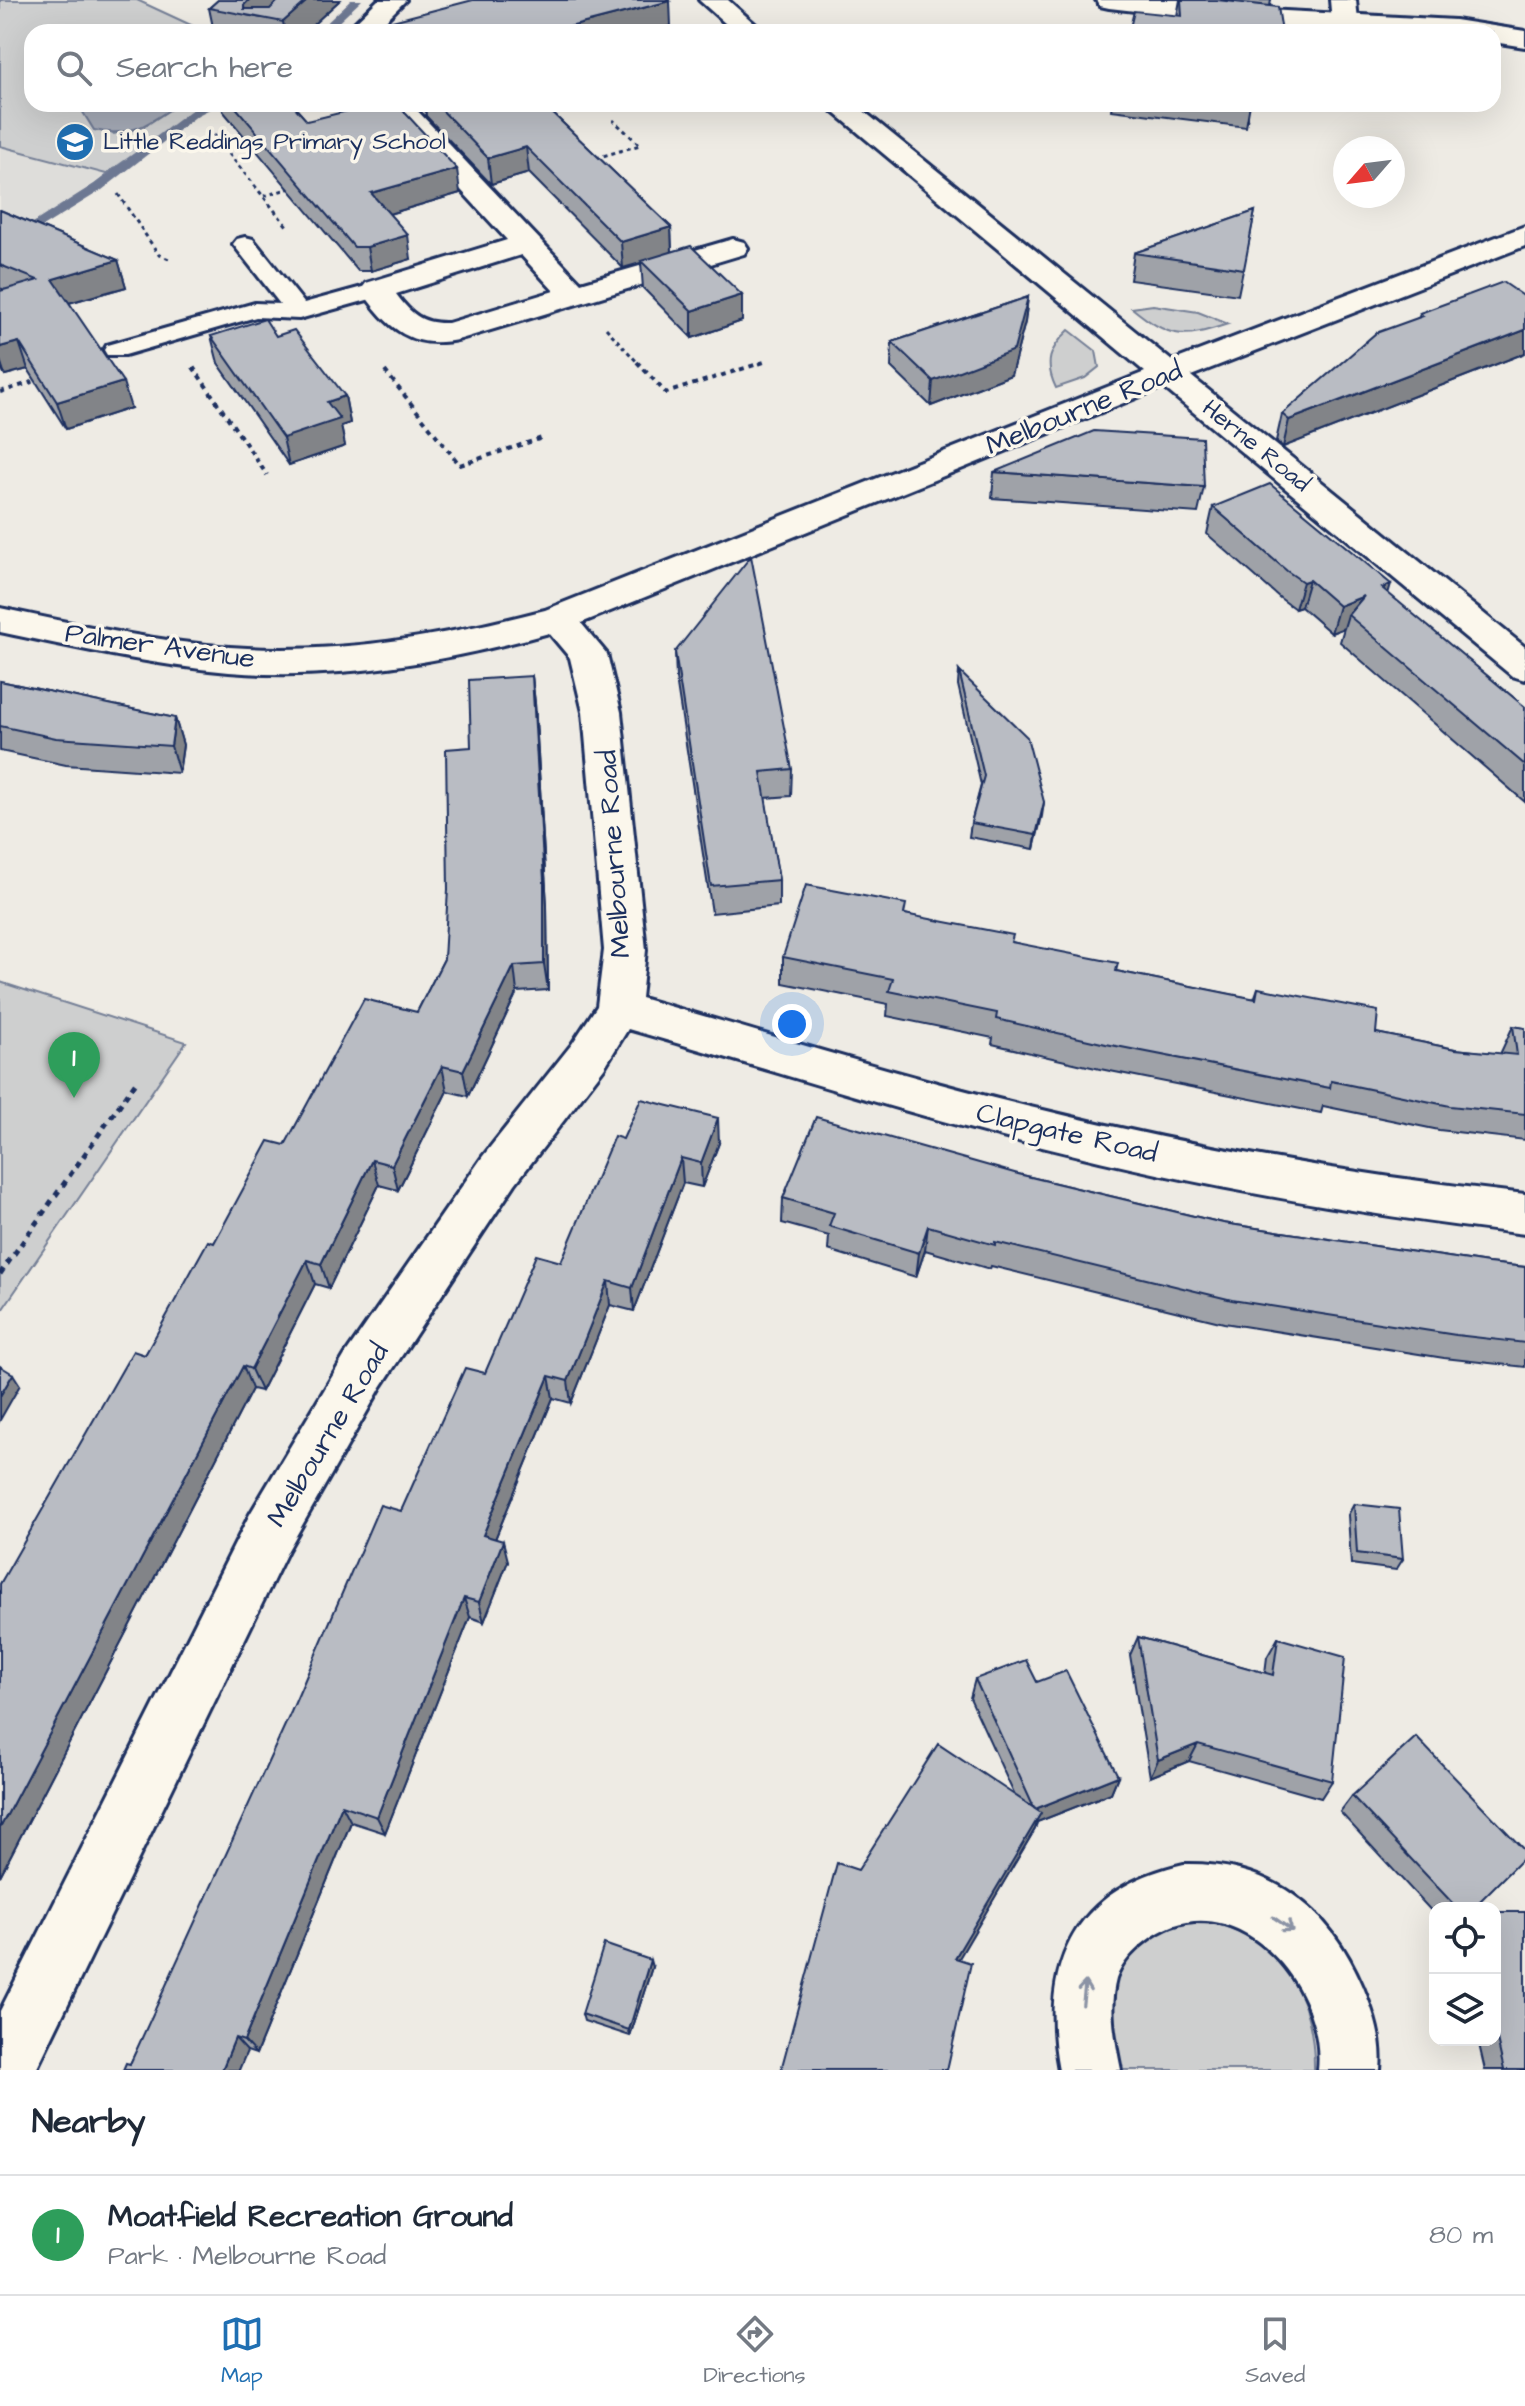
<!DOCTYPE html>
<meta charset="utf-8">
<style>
body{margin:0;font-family:"Architects Daughter",sans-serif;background:#f6f6f7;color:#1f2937}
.controls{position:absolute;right:24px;bottom:24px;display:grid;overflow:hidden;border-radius:16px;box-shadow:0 8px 32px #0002}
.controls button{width:72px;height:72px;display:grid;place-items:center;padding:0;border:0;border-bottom:2px solid #e0e1e3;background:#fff;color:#1f2937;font:40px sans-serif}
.compass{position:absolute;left:1333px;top:136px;width:72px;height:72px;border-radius:50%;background:#fff;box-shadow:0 8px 32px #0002;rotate:242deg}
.you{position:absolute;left:792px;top:1024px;width:28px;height:28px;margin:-20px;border:6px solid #fff;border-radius:50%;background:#1a73e8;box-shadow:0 0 0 12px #1a73e833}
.badge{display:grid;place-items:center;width:52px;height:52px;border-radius:50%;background:#1f6fb2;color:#fff;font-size:26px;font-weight:700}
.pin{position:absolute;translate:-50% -66px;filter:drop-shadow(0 2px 4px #0008)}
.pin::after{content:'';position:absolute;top:42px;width:28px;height:24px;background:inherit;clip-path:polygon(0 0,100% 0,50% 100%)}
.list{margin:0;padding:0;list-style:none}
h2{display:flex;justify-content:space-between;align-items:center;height:104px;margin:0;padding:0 32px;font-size:34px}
h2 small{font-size:26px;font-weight:400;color:#747a83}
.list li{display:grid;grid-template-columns:52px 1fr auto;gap:24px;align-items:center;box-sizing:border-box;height:120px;padding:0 32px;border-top:2px solid #e0e1e3}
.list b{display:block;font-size:30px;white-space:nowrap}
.list p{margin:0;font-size:26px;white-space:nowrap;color:#747a83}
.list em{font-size:26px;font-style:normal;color:#747a83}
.icon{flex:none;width:44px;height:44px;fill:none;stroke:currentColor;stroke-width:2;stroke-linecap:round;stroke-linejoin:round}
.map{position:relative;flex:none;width:1525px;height:2070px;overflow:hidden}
.search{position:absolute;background:#fff;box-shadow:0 8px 32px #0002;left:24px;right:24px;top:24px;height:88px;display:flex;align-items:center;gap:20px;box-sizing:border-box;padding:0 28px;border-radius:24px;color:#747a83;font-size:30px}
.sheet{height:224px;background:#fff}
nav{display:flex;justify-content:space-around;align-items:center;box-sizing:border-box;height:112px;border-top:2px solid #e0e1e3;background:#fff;font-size:22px;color:#747a83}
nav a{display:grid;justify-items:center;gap:4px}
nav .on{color:#1f6fb2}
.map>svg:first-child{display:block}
.built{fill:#deddda}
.green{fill:#cecfcf;stroke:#747f96;stroke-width:2}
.water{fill:#a3a8b4;stroke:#6d7892;stroke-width:2}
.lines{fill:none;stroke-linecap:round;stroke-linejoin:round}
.stream{fill:#6d7892;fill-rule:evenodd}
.lane-casing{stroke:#1b2f5e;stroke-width:6}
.street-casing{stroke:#1b2f5e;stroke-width:6}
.secondary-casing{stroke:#1b2f5e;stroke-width:6}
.path-far2{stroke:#1b2f5e;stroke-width:3;stroke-dasharray:4 4;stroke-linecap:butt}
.path-far1{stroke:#1b2f5e;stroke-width:4;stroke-dasharray:5 5;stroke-linecap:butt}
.path{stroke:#1b2f5e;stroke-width:5;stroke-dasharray:6 6;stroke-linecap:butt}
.lane{fill:#fbf7ec;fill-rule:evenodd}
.street{fill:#fbf7ec;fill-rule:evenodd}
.secondary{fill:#fbf7ec;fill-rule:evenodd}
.wall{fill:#9fa2a8;stroke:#1b2f5e;stroke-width:2}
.shaded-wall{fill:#828488;stroke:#1b2f5e;stroke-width:2}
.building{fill:#b9bcc3;stroke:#1b2f5e;stroke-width:2}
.oneway{stroke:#8b93a5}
.labels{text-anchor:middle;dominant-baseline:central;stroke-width:7;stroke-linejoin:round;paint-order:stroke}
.far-poi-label{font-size:24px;fill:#1b2f5e;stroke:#fbf7ec;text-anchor:start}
.far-street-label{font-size:24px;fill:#1b2f5e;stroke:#fbf7ec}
.street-label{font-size:28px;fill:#1b2f5e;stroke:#fbf7ec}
</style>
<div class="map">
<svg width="1525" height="2070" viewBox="0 0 1525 2070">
<rect width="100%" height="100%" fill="#eeebe4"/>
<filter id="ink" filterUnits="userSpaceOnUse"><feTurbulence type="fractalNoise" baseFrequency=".0125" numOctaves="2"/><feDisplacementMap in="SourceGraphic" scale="16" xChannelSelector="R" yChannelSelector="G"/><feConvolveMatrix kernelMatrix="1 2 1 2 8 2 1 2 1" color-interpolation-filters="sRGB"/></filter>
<g filter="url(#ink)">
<path class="built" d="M0,0h137l69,32h-174v72h174l-206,145z"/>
<path class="green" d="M0,0h137l69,32h-174v72h57l-7,5 32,25 31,-8 33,-22h28l-100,70 -106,-28z
M1153,305l45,7 30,12c-46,15 -58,15 -96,-16z
M1069,330l27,21 3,16 -14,11 -29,10c-12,-25 -7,-39 13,-58z
M0,982l186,60 -186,271z
M1182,1923c12,1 26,-1 38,2 67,18 95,81 94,145h-197c-7,-77 -20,-115 65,-147z"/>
<path class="water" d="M89,104h89c-30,20 -47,34 -84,26l-13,-21z"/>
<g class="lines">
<path class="stream" d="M351,0h11l-34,32h-11z
M205,104h15l-22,11 -96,75 -102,63v-9l94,-60 96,-73z"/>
<g class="lane-casing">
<path id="lane" d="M245,237l8,2 51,64 73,-20 8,2 4,5 -4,5 -86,24 -43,-2 -131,38h-18l-3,-5 3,-5 148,-42 25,1 -47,-60 4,-5z"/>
</g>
<g class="street-casing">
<path id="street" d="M378,0h28l-32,32h-29z
M699,0h29l36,32h-29z
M1330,0h26l2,22 -4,6h-18l-4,-6z
M382,104h29l170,179 152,-44 11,3 4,6 -4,6 -283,85c-50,12 -73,-11 -100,-49l5,-7 141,-43zM521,255l33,36 -106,32c-26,1 -37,-9 -52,-29z
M824,104h31l317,257 353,-135v20l-334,130 334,271v33l-13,-4 -349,-289 -582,236 26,31 14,58 25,238 -5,48c134,38 267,80 402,112 159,39 319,66 482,84v40c-163,-19 -324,-47 -483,-87 -139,-34 -276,-79 -414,-118l-24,39 -89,116 -134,203 -93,163 -252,520h-36v-59l250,-497 95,-159 138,-199 89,-112 25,-38 7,-56 -21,-238 -13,-54 -21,-25c-104,29 -212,48 -320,39 -77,-7 -153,-24 -229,-40v-24c76,16 152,33 230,39 106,8 212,-10 315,-37l600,-238z
M1184,1864c87,-2 146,44 179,123 11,27 20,53 17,83h-62c9,-86 -88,-195 -172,-129 -12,9 -25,23 -30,38 -8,30 -1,61 5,91h-62c-20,-106 15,-181 125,-206z"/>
</g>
<g class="secondary-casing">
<path id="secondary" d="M1096,0h82l89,10 188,10 70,11v16l-32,-5v-10h-112l-114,-6 -158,-18 -9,-2z"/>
</g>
<path class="path-far2" d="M214,135l73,91
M596,158l44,-13 -27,-25
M118,194l41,61 10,4
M264,196l30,-9
M606,328l33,36
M758,364l6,-2"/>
<path class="path-far1" d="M637,362l29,31 98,-31
M193,367l74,108
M385,371l75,94 85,-28
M0,392l42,-13"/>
<path class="path" d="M0,1274l138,-195"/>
<use href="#lane" class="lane"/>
<use href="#street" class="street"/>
<use href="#secondary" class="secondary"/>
</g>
<path class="wall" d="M218,0h122l-35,32h-91l-5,-24z
M1180,0h91l-1,6 12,26 -105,-16z
M222,104h70l15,17 153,72 -71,21 22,45 -40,12h-13l-135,-160z
M425,104h118l128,123 1,25 70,43v26l-50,17 -49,-50 -2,-26 -18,6 -94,-95 -38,11 -65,-68z
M1112,104h138l-4,23 -135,-17z
M0,210l118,50 8,27 -57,16 62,105 -65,21 -38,-60 -23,6 -5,-8v-76l5,-1 -5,-2z
M1255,211l-17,84 -108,-15 4,-27z
M1028,297l-3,25 -14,53 -80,31 -40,-39 1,-25z
M1525,297v56l-242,94 -7,-6 6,-27 137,-97 1,-4z
M211,336h65l69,60 5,27 -9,3 4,20 -56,19 -71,-102z
M994,472l210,15 -6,26 -206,-15z
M1213,507l175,87 137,113v95l-185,-160 4,-14 -13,5 -30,-26 -6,2 -15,-11 -73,-64z
M675,652l117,117 -1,27 -26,2 14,82v26l-67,7 -36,-234z
M959,671l85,131 -10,47 -65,-12 2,-14 10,-38 -23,-100z
M532,676l3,27 12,203 1,84 -31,2 -49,104 -21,-5 -49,99 -19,-5 -50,103 -14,-4 -54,107 -9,-2 -252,487v-292l145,-229 69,-112 71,-98 132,-133 27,-53 27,-212z
M0,681l175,37 8,27 -4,28 -113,-8 -66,-14z
M905,914l107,28 104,29 138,28 4,-11 118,45 79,16 46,5v-2l12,-26 12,2v112l-86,-10 -116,-24 -2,7 -221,-44 -108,-25 1,-6 -106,-22 1,-12 -105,-21v-26z
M623,1139l96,4 -17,44 -19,-4 -49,128 -24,-6 -39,98 -18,-5 -58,141 13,22 -24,61 -14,-5 -85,216 -34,-11 -95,232 -9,-3 -117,13 271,-553 84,-138 76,-111z
M1018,1174l205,49 265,40 37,4v100l-81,-9 -220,-35 -233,-57 -1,3 -65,-19 -9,27 -88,-27 1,-14 -47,-13 1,-25z
M1354,1504l49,55 -7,11 -45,-6 -3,-49z
M1138,1637l127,36 2,-16 11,-19 54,143 -11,17 -132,-37 -39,16 -20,-122z
M975,1679l62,3 81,94 -7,17 -74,29 -2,7 -77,130 -100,-89 157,-74 -45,-98z
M1352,1796l121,112h-38v7l-95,-103z
M1495,1912l30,158h-40l-7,-30h17z
M652,1967l-22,69 -46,-15 -2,-7z"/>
<path class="shaded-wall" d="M249,0h31l-19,18 -16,-3 -1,-10z
M308,0h32l-35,32h-20l-2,-10z
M670,1l1,25 -24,6h-97z
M526,147l3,26 -38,11 -3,-26z
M457,169l3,24 -85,25 -4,-25z
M671,227l1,27 -49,14 -2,-26z
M408,235l3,24 -40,12 -4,-24z
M118,260l8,27 -65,18 -8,-26z
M742,295v26l-50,17v-27z
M1028,297l-3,25 -14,53 -80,31 2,-25z
M1525,330v23l-242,94 6,-27z
M19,342l9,27 -23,6 -5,-15v-13z
M123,382l8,26 -65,21 -9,-27z
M345,396l5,27 -9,3 4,20 -56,19 -6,-27 44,-36z
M1309,580l-8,27 -6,2 8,-27z
M1391,584l-8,27 -1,-23z
M1364,596l-16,19 -4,13 -13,5 8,-27z
M532,676l3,27 12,203 1,84 -4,-26z
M175,718l8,27 -4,28 -8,-27z
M1044,802l-2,14 -8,33 2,-14z
M514,966l3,26 -49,104 -5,-25z
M442,1066l5,25 -49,99 -6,-25z
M718,1118l1,25 -17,44 -1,-24z
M681,1158l2,25 -49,128 -2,-23z
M372,1160l7,25 -50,103 -8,-24z
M928,1226l-3,24 -9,27 3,-24z
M307,1260l8,24 -54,107 -10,-22z
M608,1281l2,24 -39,98 -3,-22z
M243,1366l9,23 -252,487v-48z
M13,1374l7,11 -20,35v-24z
M549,1376l4,22 -65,158 -5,-21z
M503,1541l5,20 -24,61 -5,-20z
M464,1598l6,19 -85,216 -8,-16z
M1198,1744l-9,17 -39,16 8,-17z
M1118,1776l-7,17 -74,29 -2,7 -84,143 4,-14 80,-149z
M342,1805l9,17 -95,232 -12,-13z
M650,1960l2,7 -22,69 -1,-6z
M235,2038l12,13 -8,19h-17z"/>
<path class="building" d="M218,0h31l-5,5v4h26l9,-9h29l-25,22 -74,-14z
M473,0h196l1,1 -120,31h-200z
M1181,0h36l61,7 4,25h-153l5,-21 48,5z
M233,104h59l15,17 69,-17h21l60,65 -86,24 37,42 -41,12h-13z
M436,104h107l128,123 -50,15 -95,-95 -38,11z
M0,210l118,50 -65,19 70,103 -66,20 -38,-60 -19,5v-56l38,-11 -38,-15z
M1255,211l-11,58 -110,-16z
M691,246l51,49 -50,16 -51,-50z
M1503,282l22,15v33l-236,90 -7,-6 94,-81 47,-17 -3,-3z
M1028,297l-14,53 -81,31 -41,-39z
M265,319l11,17 18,-6 51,66 -18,6 13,17 -57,19 -72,-102z
M1094,431l108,7 2,49 -210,-15z
M1270,484l121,100 -9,4 143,119v58l-177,-150 16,-19 -25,10 -30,-26 -6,2 -16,-11 -74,-64z
M751,556l41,213 -31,3 18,108 -68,6 -36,-234z
M959,671l68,66 17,65 -8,33 -65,-12 13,-47z
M532,676l12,204v84l-30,2 -51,105 -21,-5 -50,99 -20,-5 -51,104 -14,-4 -56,109 -8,-3 -243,462v-244l133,-233 12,4 63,-114 6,2 55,-102 16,4 79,-146 53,13 27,-53 4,-70 -2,-140 25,-2 -2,-67z
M0,681l175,37 -4,28 -115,-8 -56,-12z
M806,885l100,19 -2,10 109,21 -2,7 107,21 -2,8 140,28 2,-11 120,23 -2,22 79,16 62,6 -4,-29 12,2v86l-75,-8 -119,-25 -1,7 -224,-44 -110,-25 1,-6 -108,-22 4,-12 -110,-22z
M641,1099l77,19 -17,45 -20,-5 -49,130 -24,-7 -40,100 -19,-5 -66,159 20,6 -24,61 -15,-4 -87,219 -35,-12 -98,236 -9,-3 -13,32h-99l3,-7 4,1 161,-352 89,-207 21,6 64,-143 20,5 51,-118 25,7 53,-126 9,3z
M816,1117l202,57 205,49 265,40 37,4v76l-69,-8 -224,-35 -237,-58v3l-67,-19 -9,27 -90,-27 5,-13 -51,-15z
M0,1366l13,8 -13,22z
M1354,1504l45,5 4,50 -46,-6z
M1138,1637l135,38 5,-37 67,19 -13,124 -134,-37 -40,16z
M1026,1660l11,22 29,-11 52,105 -83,33 6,4 -86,145 16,5 -24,107h-166l56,-207 21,7 80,-126 96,64 -59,-129z
M1416,1737l109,114v5l-52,52h-16l-105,-112z
M1495,1912h30v158h-21l-9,-39z
M604,1944l46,16 -21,70 -47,-16z"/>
<defs><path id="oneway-shaft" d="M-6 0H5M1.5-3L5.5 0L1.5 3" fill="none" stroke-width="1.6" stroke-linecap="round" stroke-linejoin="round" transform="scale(2)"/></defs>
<g class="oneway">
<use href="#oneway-shaft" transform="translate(1283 1924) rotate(35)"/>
<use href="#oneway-shaft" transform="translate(1084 1993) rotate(-84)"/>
</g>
</g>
<defs>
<g id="school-disc" transform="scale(2)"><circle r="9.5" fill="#1f6fb2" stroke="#fbf7ec"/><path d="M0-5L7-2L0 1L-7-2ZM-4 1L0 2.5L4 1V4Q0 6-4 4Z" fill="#fff"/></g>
</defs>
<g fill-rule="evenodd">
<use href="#school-disc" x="75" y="142"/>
</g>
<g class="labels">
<g class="far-poi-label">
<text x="103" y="142">Little Reddings Primary School</text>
</g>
<g class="far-street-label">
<text transform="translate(1256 446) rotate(39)">Herne Road</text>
</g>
<g class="street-label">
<text transform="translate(1084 408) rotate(-22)">Melbourne Road</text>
<text transform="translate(160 646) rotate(8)">Palmer Avenue</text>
<text transform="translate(614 854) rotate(-94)">Melbourne Road</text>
<text transform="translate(1067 1133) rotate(13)">Clapgate Road</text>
<text transform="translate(328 1435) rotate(-59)">Melbourne Road</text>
</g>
</g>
</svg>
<div class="controls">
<button><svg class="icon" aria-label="locate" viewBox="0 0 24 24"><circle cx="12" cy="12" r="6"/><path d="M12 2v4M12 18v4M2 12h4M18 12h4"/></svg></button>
<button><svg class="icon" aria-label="layers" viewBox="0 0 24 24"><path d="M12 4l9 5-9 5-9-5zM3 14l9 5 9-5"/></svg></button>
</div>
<svg class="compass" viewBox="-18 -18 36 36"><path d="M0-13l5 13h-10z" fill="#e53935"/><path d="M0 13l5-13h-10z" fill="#747a83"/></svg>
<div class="you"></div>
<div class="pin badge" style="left:74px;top:1098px;background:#2e9e5b">1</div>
<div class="search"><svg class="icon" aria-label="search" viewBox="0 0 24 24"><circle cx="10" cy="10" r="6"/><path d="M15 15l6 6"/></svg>Search here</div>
</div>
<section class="sheet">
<h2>Nearby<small></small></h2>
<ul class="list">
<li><span class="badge" style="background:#2e9e5b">1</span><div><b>Moatfield Recreation Ground</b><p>Park · Melbourne Road</p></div><em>80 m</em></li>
</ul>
</section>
<nav>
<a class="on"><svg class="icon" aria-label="map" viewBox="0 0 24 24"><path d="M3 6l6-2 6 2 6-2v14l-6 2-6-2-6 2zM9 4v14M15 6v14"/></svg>Map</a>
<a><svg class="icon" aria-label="directions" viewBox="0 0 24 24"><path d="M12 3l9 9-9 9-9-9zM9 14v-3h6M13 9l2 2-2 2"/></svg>Directions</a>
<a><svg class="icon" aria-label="saved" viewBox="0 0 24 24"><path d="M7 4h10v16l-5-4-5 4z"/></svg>Saved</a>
</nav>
